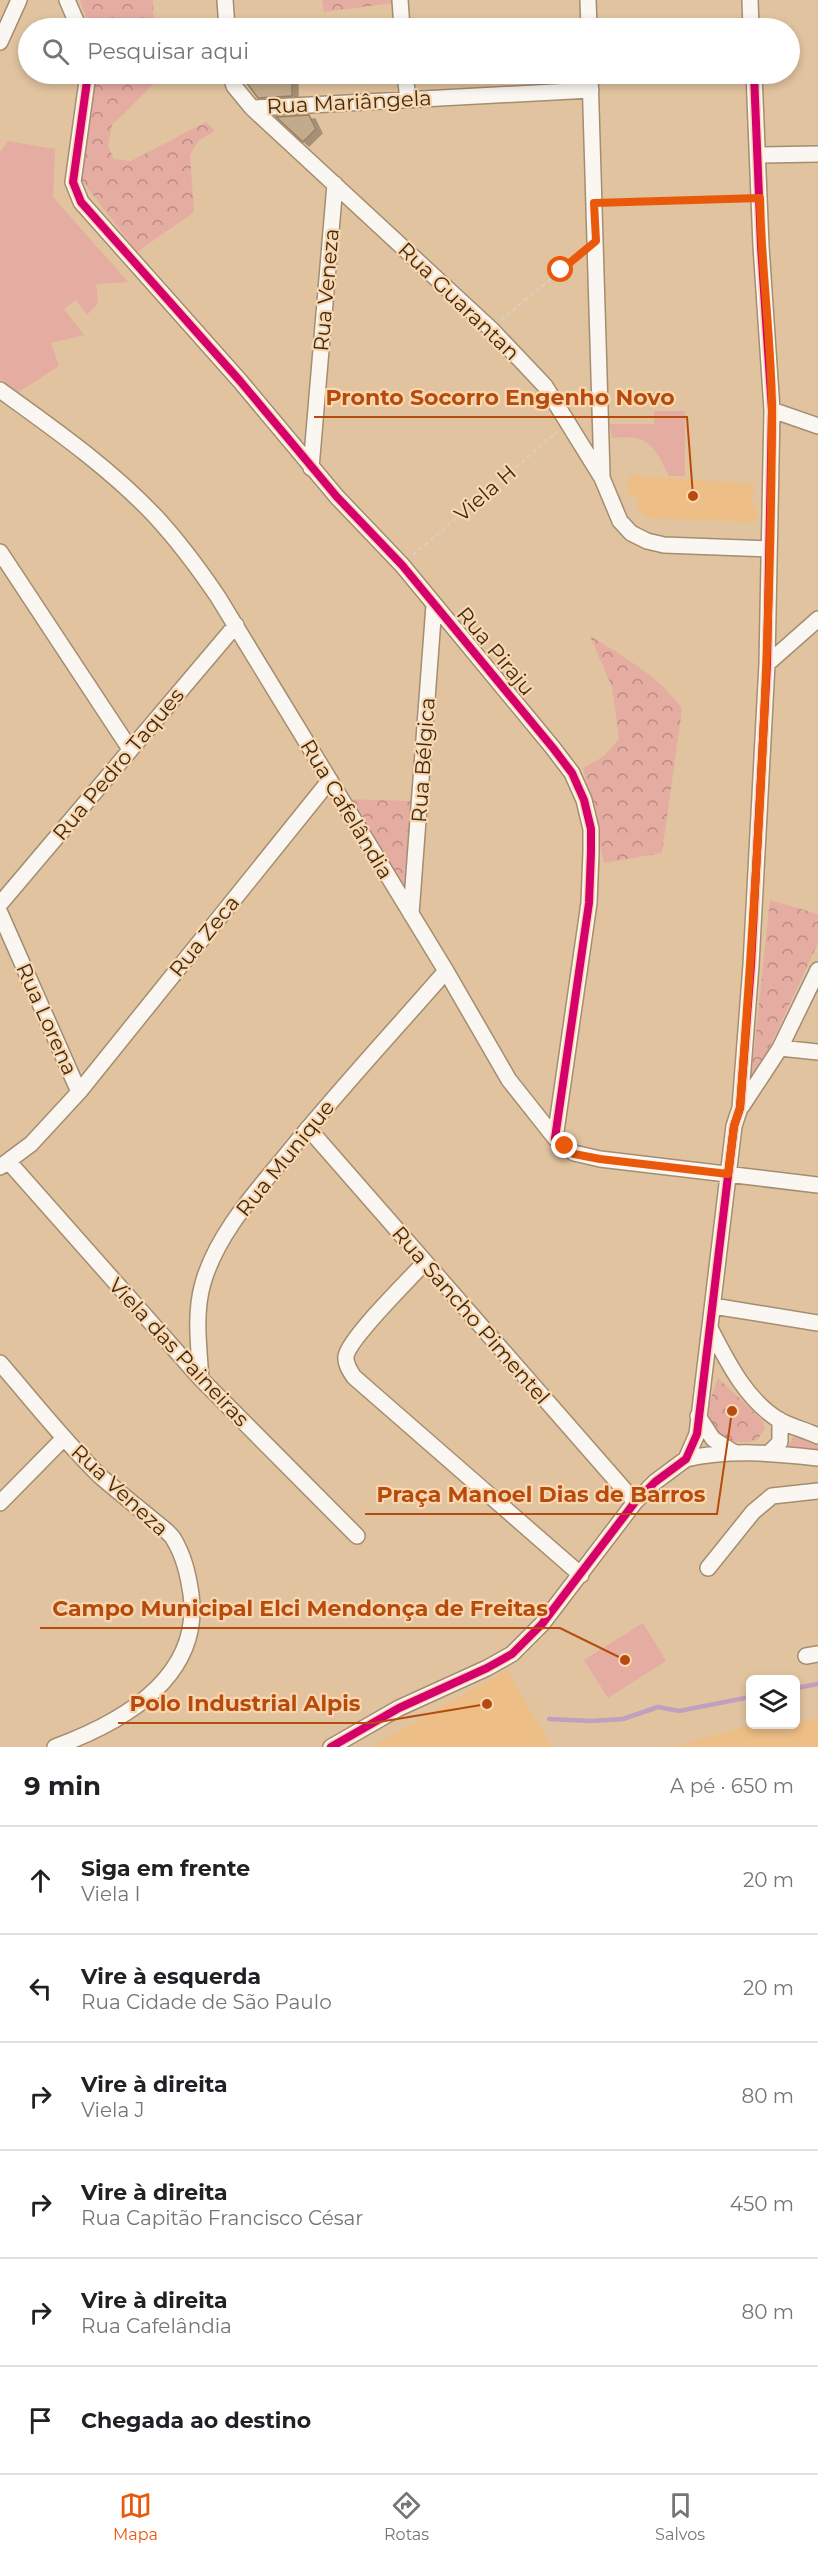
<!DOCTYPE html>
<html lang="pt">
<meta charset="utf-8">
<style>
body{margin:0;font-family:Montserrat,sans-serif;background:#f2f2f2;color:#202124}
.controls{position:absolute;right:18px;bottom:18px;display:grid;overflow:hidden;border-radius:9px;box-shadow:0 3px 9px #0003}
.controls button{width:54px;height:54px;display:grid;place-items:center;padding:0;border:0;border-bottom:2px solid #e0e0e0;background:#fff;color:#202124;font:30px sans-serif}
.stop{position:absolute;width:18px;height:18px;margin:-14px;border:4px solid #ea580c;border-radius:50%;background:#fff}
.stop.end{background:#ea580c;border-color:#fff;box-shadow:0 2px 6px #0008}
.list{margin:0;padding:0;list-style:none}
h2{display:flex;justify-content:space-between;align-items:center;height:78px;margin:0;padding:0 24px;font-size:26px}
h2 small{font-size:20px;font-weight:400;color:#757577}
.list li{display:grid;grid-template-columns:39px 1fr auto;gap:18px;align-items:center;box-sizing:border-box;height:108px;padding:0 24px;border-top:2px solid #e0e0e0}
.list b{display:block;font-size:22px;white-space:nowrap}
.list p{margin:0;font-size:20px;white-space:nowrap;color:#757577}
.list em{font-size:20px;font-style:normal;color:#757577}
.icon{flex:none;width:33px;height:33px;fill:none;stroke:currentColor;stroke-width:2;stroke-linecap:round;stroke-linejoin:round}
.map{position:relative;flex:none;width:818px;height:1747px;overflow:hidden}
.search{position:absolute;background:#fff;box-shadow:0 3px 9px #0003;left:18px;right:18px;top:18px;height:66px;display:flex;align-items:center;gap:15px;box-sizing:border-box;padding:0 21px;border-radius:33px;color:#757577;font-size:22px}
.sheet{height:726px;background:#fff}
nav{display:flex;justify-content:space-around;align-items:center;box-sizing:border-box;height:84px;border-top:2px solid #e0e0e0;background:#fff;font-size:16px;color:#757577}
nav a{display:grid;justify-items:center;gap:3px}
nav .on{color:#ea580c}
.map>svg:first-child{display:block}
.built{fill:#edbe86}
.grass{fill:#e5aca2}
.forest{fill:url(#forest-crowns)}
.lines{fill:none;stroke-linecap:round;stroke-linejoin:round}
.stream{stroke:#c19fbe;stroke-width:4.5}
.building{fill:#c2aa8d;stroke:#967f5f;stroke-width:1.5;filter:url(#shadow)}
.minor-casing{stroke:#a48d70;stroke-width:18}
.path{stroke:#d9d0c4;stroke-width:2;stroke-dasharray:4.5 3;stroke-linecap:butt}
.minor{stroke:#faf6f1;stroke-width:15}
.cycleway-casing{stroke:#f9d7b1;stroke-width:11}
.cycleway{stroke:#d6006c;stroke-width:8}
.route{stroke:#ea580c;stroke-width:8}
.labels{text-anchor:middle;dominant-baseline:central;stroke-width:4.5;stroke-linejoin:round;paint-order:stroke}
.street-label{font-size:21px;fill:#412b10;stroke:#f9d7b1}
.leader{fill:none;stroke:#b64b0d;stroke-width:2}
.callout-dot{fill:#b64b0d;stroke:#f9d7b1;stroke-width:2}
.callout-label{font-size:22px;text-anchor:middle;font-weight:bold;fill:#b64b0d;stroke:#f9d7b1;stroke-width:4.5;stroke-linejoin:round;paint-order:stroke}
</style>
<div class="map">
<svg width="818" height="1747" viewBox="0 0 818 1747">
<defs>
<pattern id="forest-crowns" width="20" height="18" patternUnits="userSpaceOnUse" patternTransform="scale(1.5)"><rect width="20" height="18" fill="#e5aca2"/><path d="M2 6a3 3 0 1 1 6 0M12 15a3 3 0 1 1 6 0" fill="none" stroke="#bb8c83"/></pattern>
<filter id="shadow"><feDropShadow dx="6" dy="4" stdDeviation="0" flood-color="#0004"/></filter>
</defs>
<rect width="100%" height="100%" fill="#e1c39f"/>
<path class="built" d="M628,475l126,9 -2,22 5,3 -1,13 -109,-4 -9,-9v-10l-11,-6z
M507,1670l45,77h-180l14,-8z
M818,1719v28h-147l73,-20 52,-3v-3z"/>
<path class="grass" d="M8,141l47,8 -2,48 75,85 -32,2 2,19 -11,12 -11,-15 -12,9 20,26 -33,8 8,23 -42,27 -17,-14v-227z
M654,411h31v65h-16c-16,-32 -20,-42 -57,-38l-2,-14h44z
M643,1623l23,38 -58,37 -24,-38z"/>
<path class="forest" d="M80,0h73l1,28h-64z
M322,0h71v3l-69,9z
M95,74h69l-52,51 -4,21 6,13 17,2 75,-39 9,9 -17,10 -8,14 4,57 -57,40 -57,-74z
M590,636c32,20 71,41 92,73l-20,144 -58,10 -21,-95 20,-11 16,-18 -7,-52z
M344,799l68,2 -2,104z
M770,900l48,14v29l-68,146z
M718,1378l45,43 2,8 -8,11c-21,7 -48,-4 -48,-30 0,-10 6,-23 9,-32z
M793,1428l25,12v10l-30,-3 5,-9z"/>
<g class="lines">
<path class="stream" d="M796,1688l22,-4
M549,1719l42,2 32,-2 35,-12 21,4 71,-14"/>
</g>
<path class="building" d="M240,74h52v22l-34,2z
M309,115l7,14 -13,13 -27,-25z"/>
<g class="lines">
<g class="minor-casing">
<path id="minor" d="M67,0l12,28
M225,0l2,28
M400,0l2,28
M588,0l1,28
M750,0l1,28
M0,42l19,-42
M88,74l-15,108 8,20 159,179 97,116 65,68 151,183 19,25 12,27 7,29v23l-2,51 -34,235
M230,74l4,12 18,22 239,221 54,57 57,92 18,43 11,12 16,8 17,4 105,4
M405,74l3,25
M590,74l12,401
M252,108l339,-18
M758,155l60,-1
M0,390c54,39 110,78 156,127 23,25 43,52 62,80l228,374 63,109 46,58 19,15 26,6 218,26
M772,410l46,16
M311,468l24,-284
M0,552l130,197
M767,664l51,-45
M0,904l236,-279
M0,913l79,179
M411,914l23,-309
M780,1048l38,4
M742,1106l38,-58 38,-78
M308,1128l327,374
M8,1161l193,218 156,157
M0,1167l31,-23 48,-52 251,-312
M425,1262c-16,18 -75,75 -79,94 -1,8 4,15 8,21l227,198
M713,1306l105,17
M710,1328c17,33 36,72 69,92 12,7 27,10 39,16
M0,1363c33,38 64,78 100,113 17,15 35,29 53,44 6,5 15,11 20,18 11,18 15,36 18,56 11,83 -68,128 -136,153
M201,1379c-2,-31 -7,-65 2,-96 14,-49 52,-90 84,-129 51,-63 106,-122 159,-183
M698,1416l15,23 22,14
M770,1452l10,-10v-22
M686,1459c44,-10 88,-6 132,-1
M0,1503l64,-65
M708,1568l45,-56 19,-16 46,-5
M806,1656l12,-2
M331,1747l68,-39 88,-40 25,-14 30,-30 93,-122 20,-20 31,-23 11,-25 37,-308 6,-18 11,-143 16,-301 5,-254 -11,-164 -7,-172"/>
</g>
<path class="path" d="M607,203l138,-5
M501,320l79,-65
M413,555l144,-123"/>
<use href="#minor" class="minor"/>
<g class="cycleway-casing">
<path id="cycleway" d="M88,74l-15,108 8,20 159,179 97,116 65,68 151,183 19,25 12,27 7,29v23l-2,51 -34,235
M331,1747l68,-39 88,-40 25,-14 30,-30 93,-122 20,-20 31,-23 11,-25 37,-308 6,-18 11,-143 16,-301 5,-254 -11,-164 -7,-172"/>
</g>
<use href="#cycleway" class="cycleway"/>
</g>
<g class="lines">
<path class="route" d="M561,270l35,-29 -2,-38 166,-5c1,72 12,144 12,215 -1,232 -15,464 -32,695l-6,18 -6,48 -128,-15 -26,-5 -9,-8"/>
</g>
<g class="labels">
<g class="street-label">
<text transform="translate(349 102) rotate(-3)">Rua Mariângela</text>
<text transform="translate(326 290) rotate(-85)">Rua Veneza</text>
<text transform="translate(459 301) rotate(44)">Rua Guarantan</text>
<text transform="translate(485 493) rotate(-41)">Viela H</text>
<text transform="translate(496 651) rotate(50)">Rua Piraju</text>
<text transform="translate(423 760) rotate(-86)">Rua Bélgica</text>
<text transform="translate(118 764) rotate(-50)">Rua Pedro Taques</text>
<text transform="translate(347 809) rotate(59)">Rua Cafelândia</text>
<text transform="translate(204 936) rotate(-51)">Rua Zeca</text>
<text transform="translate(47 1019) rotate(66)">Rua Lorena</text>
<text transform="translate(285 1158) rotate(-51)">Rua Munique</text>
<text transform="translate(471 1315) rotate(49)">Rua Sancho Pimentel</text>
<text transform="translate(179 1352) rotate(47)">Viela das Paineiras</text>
<text transform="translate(120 1490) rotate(43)">Rua Veneza</text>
</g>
</g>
<path class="leader" d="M693 496L687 417H314M732 1411L717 1514H365M625 1660L560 1628H40M487 1704L373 1723H118"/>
<g class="callout-dot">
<circle cx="693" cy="496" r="6"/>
<circle cx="732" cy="1411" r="6"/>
<circle cx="625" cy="1660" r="6"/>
<circle cx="487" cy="1704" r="6"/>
</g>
<g class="callout-label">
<text x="500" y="405">Pronto Socorro Engenho Novo</text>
<text x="541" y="1502">Praça Manoel Dias de Barros</text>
<text x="300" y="1616">Campo Municipal Elci Mendonça de Freitas</text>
<text x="245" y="1711">Polo Industrial Alpis</text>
</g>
</svg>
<div class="controls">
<button><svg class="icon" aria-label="layers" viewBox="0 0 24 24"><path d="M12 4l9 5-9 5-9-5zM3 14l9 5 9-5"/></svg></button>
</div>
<div class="stop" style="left:561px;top:270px"></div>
<div class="stop end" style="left:565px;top:1146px"></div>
<div class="search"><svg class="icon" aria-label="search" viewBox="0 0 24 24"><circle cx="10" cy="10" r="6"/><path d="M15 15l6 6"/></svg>Pesquisar aqui</div>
</div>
<section class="sheet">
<h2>9 min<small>A pé · 650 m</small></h2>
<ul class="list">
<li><svg class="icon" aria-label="ahead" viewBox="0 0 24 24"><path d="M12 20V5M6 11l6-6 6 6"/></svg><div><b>Siga em frente</b><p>Viela I</p></div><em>20 m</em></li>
<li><svg class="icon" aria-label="left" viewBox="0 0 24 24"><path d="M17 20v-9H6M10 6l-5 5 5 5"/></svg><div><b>Vire à esquerda</b><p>Rua Cidade de São Paulo</p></div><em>20 m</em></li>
<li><svg class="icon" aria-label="right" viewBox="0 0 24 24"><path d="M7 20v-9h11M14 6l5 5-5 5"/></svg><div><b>Vire à direita</b><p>Viela J</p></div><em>80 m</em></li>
<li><svg class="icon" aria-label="right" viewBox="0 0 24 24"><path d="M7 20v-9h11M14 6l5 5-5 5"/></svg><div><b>Vire à direita</b><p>Rua Capitão Francisco César</p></div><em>450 m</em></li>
<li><svg class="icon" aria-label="right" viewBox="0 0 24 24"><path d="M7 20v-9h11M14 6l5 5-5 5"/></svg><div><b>Vire à direita</b><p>Rua Cafelândia</p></div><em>80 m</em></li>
<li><svg class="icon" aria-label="arrive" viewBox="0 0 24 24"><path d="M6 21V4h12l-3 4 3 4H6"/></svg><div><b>Chegada ao destino</b></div></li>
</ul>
</section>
<nav>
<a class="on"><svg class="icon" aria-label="map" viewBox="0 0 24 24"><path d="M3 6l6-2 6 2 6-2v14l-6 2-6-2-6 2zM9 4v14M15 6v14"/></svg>Mapa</a>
<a><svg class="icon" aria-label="directions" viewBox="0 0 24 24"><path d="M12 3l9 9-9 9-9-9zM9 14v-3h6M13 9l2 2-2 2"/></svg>Rotas</a>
<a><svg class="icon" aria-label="saved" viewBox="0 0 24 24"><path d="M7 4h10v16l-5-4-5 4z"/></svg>Salvos</a>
</nav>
